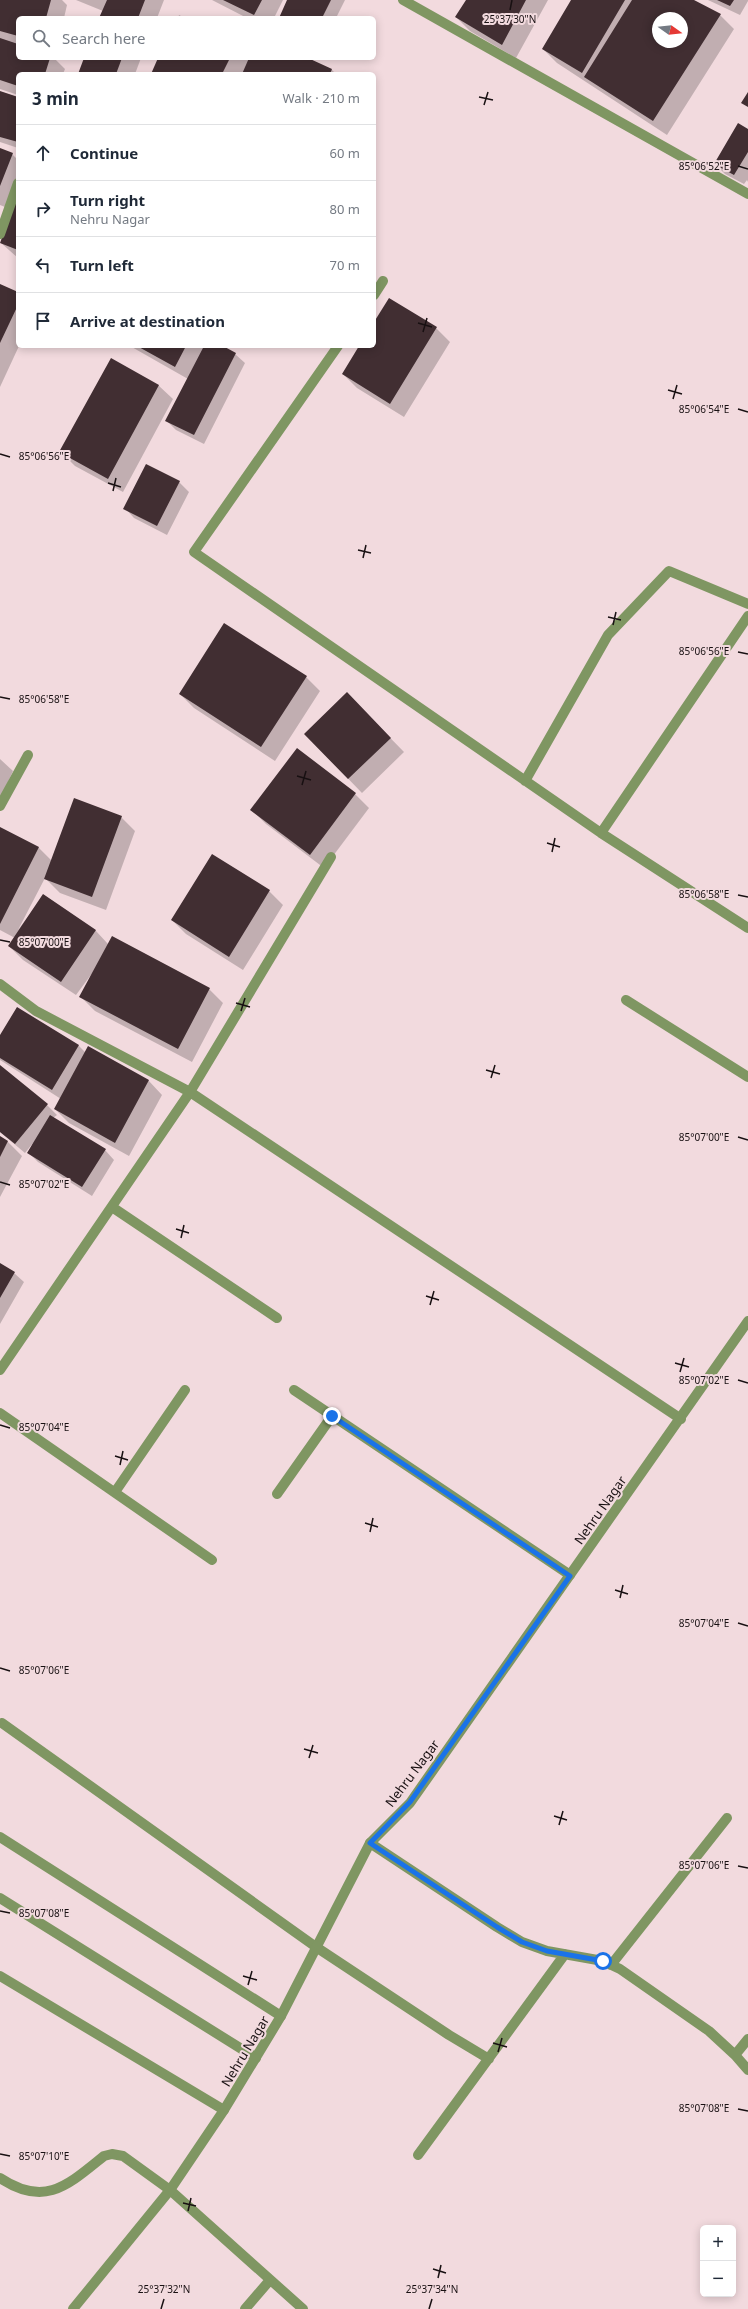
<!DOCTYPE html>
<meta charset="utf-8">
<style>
body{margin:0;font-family:"Noto Sans",sans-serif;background:#f6f6f7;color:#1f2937}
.controls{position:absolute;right:12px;bottom:12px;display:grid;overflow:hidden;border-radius:6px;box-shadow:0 2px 10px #0003}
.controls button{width:36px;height:36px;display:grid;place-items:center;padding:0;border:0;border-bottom:1px solid #e0e1e3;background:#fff;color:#1f2937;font:20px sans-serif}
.compass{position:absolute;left:652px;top:12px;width:36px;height:36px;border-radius:50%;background:#fff;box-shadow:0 2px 10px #0003;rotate:105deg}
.stop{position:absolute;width:12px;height:12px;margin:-9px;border:3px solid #1a73e8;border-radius:50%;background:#fff}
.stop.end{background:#1a73e8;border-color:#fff;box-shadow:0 1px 4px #0008}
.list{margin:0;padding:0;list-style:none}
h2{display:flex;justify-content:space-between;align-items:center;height:52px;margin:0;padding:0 16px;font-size:17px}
h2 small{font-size:13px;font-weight:400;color:#747a83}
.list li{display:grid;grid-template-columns:26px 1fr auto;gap:12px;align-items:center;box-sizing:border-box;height:56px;padding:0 16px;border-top:1px solid #e0e1e3}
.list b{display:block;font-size:15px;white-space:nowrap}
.list p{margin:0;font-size:13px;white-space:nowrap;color:#747a83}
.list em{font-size:13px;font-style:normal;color:#747a83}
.icon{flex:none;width:22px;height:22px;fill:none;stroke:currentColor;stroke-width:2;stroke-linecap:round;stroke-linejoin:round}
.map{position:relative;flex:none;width:748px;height:2309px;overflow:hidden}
.search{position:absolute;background:#fff;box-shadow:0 2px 10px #0003;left:16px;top:16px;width:360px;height:44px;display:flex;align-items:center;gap:10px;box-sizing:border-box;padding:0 14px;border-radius:6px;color:#747a83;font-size:15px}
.panel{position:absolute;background:#fff;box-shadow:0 2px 10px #0003;left:16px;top:72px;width:360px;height:276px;border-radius:6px}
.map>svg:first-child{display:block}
.shadow{fill:#0003;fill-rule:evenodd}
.building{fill:#412e32;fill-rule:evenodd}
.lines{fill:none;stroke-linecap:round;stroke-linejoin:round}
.minor{stroke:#7f9662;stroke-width:10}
.tertiary{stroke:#7f9662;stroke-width:10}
.route{stroke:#1a73e8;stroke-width:5}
.ticks{fill:none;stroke:#181012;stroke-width:1.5}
.labels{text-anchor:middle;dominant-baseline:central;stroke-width:4;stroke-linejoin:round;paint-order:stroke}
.street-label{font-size:13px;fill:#181012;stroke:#f2dade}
.ticks-label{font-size:10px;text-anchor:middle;fill:#181012;stroke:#f2dade;stroke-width:4;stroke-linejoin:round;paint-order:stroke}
</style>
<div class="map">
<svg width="748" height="2309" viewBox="0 0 748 2309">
<rect width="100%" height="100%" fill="#f2dade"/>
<path class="shadow" d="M0,0h62l5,5 -3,13h-46v40h36l11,11 -2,5h-45v21l-18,-6z
M76,0h88l-7,18h-56l2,-7z
M212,0h71l-9,18h-27z
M288,0h57l-9,18h-56z
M467,0h81l-32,58 -46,-27 -14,-14z
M572,0h119l29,15 14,14 -67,106 -110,-72 -14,-14zM658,18h24v24h-24z
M708,0h40v1l-8,14z
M179,15l6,3h-7z
M85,58h56l-6,16h-56z
M159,58h146l27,12 4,4h-184z
M0,92l18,6v50l-18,-6z
M748,130v52l-1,-2 -3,4 -19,-10 -10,-10z
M0,150l12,4 6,6v14l-13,33 -5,-2z
M18,197v61l-17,-15z
M0,285l18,9 1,52 -19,41z
M389,299l47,29 14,14 -46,75 -47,-29 -14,-14 17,-28h14v-22z
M130,346h91l14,8 10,9 -41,81 -28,-14 -9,-9 21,-42z
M158,385l15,14 -50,93 -48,-26 -14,-14z
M179,482l10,10 -22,43 -33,-17 -9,-10z
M306,677l14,14 -45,70 -81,-53 -14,-14z
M361,708l43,44 -42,41 -57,-59z
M297,750l58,44 14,14 -45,60 -58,-44 -14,-14z
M0,759l13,12 -13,28z
M121,817l14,14 -29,79 -46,-17 -15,-15 -27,52 26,-35 52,36 12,13 101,45 14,14 -31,59 -97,-51 -14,-14 15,-29 -20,27 -53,-35 -14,-14 6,-8 -15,-8v-102l39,20 13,13z
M269,891l14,14 -40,65 -57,-36 -14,-14z
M17,1008l62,38 7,7 62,27 14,15 -33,61 -60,-33 -14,-14 6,-10 -61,-39v-23z
M0,1066l47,39 10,10 -4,3 52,32 9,10 -22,36 -54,-34 -9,-9 4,-10 -8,10 -25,-21z
M0,1137l8,5 14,14 -22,41z
M0,1265l14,8 10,9 -24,42z"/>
<path class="building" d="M0,0h51l-5,18h-28v18l-18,-5z
M107,0h38l-7,18h-39z
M223,0h39l-8,15z
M287,0h44l-9,18h-43z
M466,0h60l-24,45 -47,-28z
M571,0h54l-43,73 -40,-24z
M632,0h62l27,14 -68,107 -69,-44zM658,18h24v24h-24z
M717,0h17l-4,6z
M0,38l18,6v14h32l-5,16h-27v12l-18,-6z
M84,58h38l-6,16h-38z
M158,58h72l-8,16h-71z
M249,58h59l24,11 -2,5h-88z
M0,91l18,6v45l-18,-5z
M748,92v15l-7,-4z
M738,123l10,6v23l-14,23 -20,-11z
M0,148l13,5 -13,33z
M18,194v56l-18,-7z
M0,284l18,8v13l-18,38z
M389,298l48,29 -47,77 -48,-30 17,-28h15v-24z
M137,346h49l-11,21z
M204,346h19l13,7 -42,82 -29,-14z
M111,358l48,27 -51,94 -49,-27z
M146,464l34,17 -23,45 -34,-17z
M224,623l83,53 -46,71 -82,-53z
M347,692l44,46 -43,41 -44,-45z
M297,748l59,45 -46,62 -60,-45z
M74,798l48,18 -30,81 -48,-18z
M0,827l39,20 -39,77z
M212,854l58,36 -41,67 -58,-37z
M43,894l53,36 -35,52 -53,-36z
M112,936l98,52 -32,61 -99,-52z
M17,1007l62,38 -27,45 -52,-32v-23z
M88,1046l61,34 -34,63 -61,-34z
M0,1065l48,39 -33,40 -15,-12z
M50,1115l56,34 -24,38 -55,-34z
M0,1136l8,5 -8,16z
M0,1263l15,9 -15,26z"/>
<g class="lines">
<path class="minor" d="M403,0l345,194
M0,234l18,-51
M374,295l9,-14
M338,346l-144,206 407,281 147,95
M525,781l83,-146 61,-64 79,33
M0,806l28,-51
M601,833l147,-217
M0,984l36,27 154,81 491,327
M626,1000l122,77
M112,1207l165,111
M0,1370l190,-278 141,-235
M294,1390l276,185
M0,1413l212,147
M115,1492l70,-102
M277,1494l55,-78
M2,1723l314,224 133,88 40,24
M0,1837l281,179
M370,1843l127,84 25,15 25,9 56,10 17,8 89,62 26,24 13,15
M0,1898l256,160
M611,1965l116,-147
M0,1976l224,134
M735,2055l13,-16
M418,2155l147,-201
M0,2178c45,30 68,7 104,-22l8,-2 11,2 47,34 133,119
M245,2309l25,-29"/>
<path class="tertiary" d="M73,2309l97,-119 54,-80 57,-94 89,-173 40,-40 338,-482"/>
</g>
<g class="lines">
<path class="route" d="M332,1416l238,160 -160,226 -40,41 127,84 25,15 25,9 56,10"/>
</g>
<path class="ticks" d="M510,10l2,-10M479,97l14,3M484,105l4,-13M738,166l10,3M418,323l14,4M423,332l4,-14M668,390l14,4M673,399l4,-14M738,409l10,3M0,454l10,3M108,483l13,4M113,491l3,-13M358,550l13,3M363,558l3,-13M608,617l13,3M613,625l3,-13M738,652l10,2M0,697l10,2M297,776l14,4M302,785l4,-14M547,843l13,4M552,852l3,-14M738,895l10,2M0,940l10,2M236,1003l14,4M241,1011l4,-13M486,1070l14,4M491,1078l4,-13M738,1137l10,3M0,1182l10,3M176,1229l13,4M181,1238l3,-13M426,1296l13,4M430,1305l4,-14M675,1363l14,4M680,1372l4,-14M738,1380l10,3M0,1425l10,3M115,1456l13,4M120,1465l3,-14M365,1523l13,4M370,1532l3,-14M615,1590l13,4M620,1598l3,-13M738,1623l10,3M0,1668l10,3M304,1749l14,4M309,1758l4,-13M554,1816l13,4M559,1825l4,-14M738,1866l10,2M0,1911l10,2M243,1976l14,4M248,1985l4,-14M493,2043l14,4M498,2052l4,-14M738,2109l10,2M0,2154l10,2M183,2203l13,3M188,2211l3,-13M433,2269l13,4M438,2278l3,-13M161,2309l3,-10M429,2309l3,-10"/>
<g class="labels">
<g class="street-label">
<text transform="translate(600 1510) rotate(-55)">Nehru Nagar</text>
<text transform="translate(412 1773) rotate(-53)">Nehru Nagar</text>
<text transform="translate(245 2051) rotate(-59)">Nehru Nagar</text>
</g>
</g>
<g class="ticks-label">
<text x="510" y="23">25°37'30"N</text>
<text x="704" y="170">85°06'52"E</text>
<text x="704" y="413">85°06'54"E</text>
<text x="44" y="460">85°06'56"E</text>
<text x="704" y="655">85°06'56"E</text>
<text x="44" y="703">85°06'58"E</text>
<text x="704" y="898">85°06'58"E</text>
<text x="44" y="946">85°07'00"E</text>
<text x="704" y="1141">85°07'00"E</text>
<text x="44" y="1188">85°07'02"E</text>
<text x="704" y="1384">85°07'02"E</text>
<text x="44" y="1431">85°07'04"E</text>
<text x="704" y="1627">85°07'04"E</text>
<text x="44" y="1674">85°07'06"E</text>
<text x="704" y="1869">85°07'06"E</text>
<text x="44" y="1917">85°07'08"E</text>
<text x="704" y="2112">85°07'08"E</text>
<text x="44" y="2160">85°07'10"E</text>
<text x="164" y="2293">25°37'32"N</text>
<text x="432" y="2293">25°37'34"N</text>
</g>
</svg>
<div class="controls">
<button>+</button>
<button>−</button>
</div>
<svg class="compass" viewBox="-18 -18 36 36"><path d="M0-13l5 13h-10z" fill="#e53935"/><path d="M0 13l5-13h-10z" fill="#747a83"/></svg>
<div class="stop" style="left:603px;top:1961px"></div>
<div class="stop end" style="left:332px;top:1416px"></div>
<div class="search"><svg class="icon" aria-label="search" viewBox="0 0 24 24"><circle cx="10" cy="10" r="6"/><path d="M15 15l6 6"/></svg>Search here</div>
<section class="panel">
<h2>3 min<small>Walk · 210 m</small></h2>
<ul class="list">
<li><svg class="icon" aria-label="ahead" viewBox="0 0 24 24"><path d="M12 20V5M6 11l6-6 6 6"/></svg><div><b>Continue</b></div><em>60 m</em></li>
<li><svg class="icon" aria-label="right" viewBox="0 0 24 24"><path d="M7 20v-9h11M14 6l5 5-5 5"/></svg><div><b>Turn right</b><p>Nehru Nagar</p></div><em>80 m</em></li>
<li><svg class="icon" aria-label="left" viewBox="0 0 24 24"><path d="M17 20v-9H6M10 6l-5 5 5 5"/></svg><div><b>Turn left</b></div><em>70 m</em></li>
<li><svg class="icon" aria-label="arrive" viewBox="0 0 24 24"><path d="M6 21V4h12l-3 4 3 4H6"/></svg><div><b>Arrive at destination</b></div></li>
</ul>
</section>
</div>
